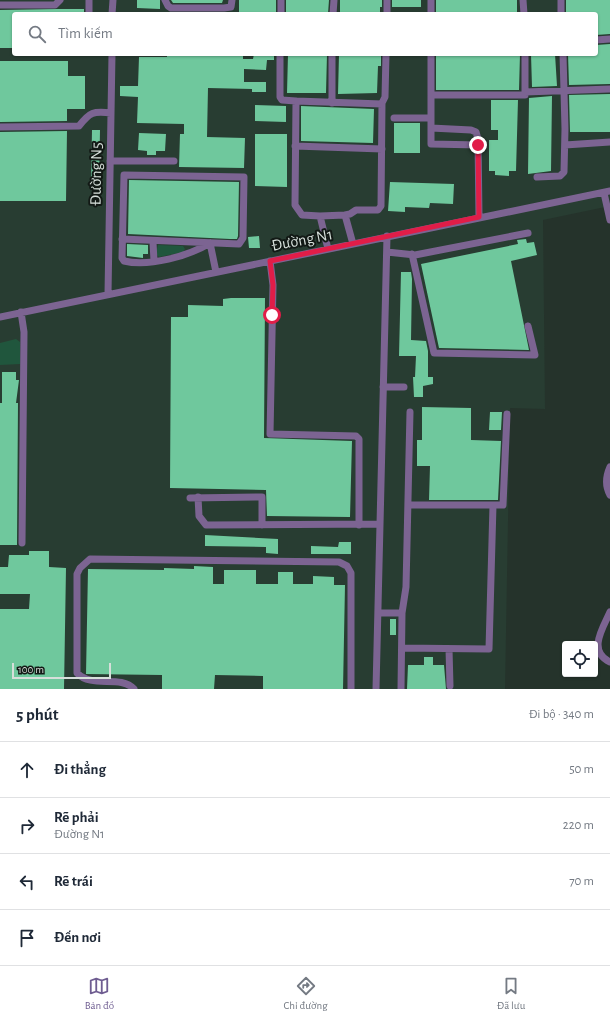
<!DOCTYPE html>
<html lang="vi">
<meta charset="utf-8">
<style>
body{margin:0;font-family:"Alegreya Sans",sans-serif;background:#f2f2f3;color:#1f2937}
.controls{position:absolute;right:12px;bottom:12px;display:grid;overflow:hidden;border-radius:4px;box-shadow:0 1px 3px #0004}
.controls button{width:36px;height:36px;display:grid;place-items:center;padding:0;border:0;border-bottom:1px solid #e0e1e3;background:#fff;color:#1f2937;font:20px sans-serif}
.scale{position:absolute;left:12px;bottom:10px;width:99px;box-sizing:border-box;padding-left:4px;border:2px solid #d6dfda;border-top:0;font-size:11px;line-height:14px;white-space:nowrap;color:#d6dfda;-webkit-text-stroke:3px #121915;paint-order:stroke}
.stop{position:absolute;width:12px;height:12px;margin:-9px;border:3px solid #e11d48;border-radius:50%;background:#fff}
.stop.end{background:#e11d48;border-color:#fff;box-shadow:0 1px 4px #0008}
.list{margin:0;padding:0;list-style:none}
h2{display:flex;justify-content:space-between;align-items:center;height:52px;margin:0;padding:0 16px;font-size:17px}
h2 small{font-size:13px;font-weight:400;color:#747a83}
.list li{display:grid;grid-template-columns:26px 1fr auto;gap:12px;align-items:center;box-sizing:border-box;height:56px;padding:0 16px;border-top:1px solid #e0e1e3}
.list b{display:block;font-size:15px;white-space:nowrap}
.list p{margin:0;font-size:13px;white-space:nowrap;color:#747a83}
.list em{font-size:13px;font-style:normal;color:#747a83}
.icon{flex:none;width:22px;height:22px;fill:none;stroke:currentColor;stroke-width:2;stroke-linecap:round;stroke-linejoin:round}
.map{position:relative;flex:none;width:610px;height:689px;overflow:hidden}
.search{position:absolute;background:#fff;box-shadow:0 1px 3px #0004;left:12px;right:12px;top:12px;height:44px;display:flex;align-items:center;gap:10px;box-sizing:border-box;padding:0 14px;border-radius:4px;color:#747a83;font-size:15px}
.sheet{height:276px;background:#fff}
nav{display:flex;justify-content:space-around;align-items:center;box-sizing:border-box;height:56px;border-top:1px solid #e0e1e3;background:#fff;font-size:11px;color:#747a83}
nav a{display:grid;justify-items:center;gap:2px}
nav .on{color:#6f5d91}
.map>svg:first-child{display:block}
.built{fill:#283d32;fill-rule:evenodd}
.green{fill:#20563d}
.building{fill:#6fc89d}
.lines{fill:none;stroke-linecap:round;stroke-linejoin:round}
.minor{stroke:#7c6492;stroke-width:7}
.route{stroke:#e11d48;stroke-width:5}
.labels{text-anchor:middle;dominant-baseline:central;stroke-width:4;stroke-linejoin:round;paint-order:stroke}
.street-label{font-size:16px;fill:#d6dfda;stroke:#121915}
</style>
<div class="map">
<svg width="610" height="689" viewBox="0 0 610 689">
<rect width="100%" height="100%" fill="#25332b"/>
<path class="built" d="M0,0h610v206l-67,14 2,189 -35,-1 -5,281h-505zM14,14h582v40h-582z"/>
<path class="green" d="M158,245l25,1 2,3 -2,3 -24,5 -3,-3z
M16,339l4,3v22l-20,1v-22z"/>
<path class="building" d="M137,0h23v9l-23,-1z
M171,0h52l-1,3h-49z
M239,0h37v14h-37z
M286,0h43l-1,14h-42z
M340,0h42v7h-2v7h-40z
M392,0h29v7h-29z
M436,0h81v14h-81z
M566,0h44v34l-14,1v-21h-30z
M58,9h26v5h-70v34h-14v-38z
M610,44v40l-41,1 -1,-31h28v-9z
M167,54h76v5h10l1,-5h20v6h-7l-1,10 -22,-1v13h22v10h-14v-3l-44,-1 -1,49 38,1 -1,30 -65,-1 1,-33h4v-10l-47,-1 1,-26 -18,-1v-10h18l1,-29h28z
M288,54h39l-1,39h-39z
M339,54h42v12h-3l-1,27 -39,1z
M436,54h84l-1,36h-83z
M531,54h24l2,32 -25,1z
M0,61h68v15h17v33h-18v12l-67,1z
M610,94v38h-40l-1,-37z
M552,96l-1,75 -23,3 1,-76z
M491,100h27l-2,71h-7v5l-14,-1v-4h-6v-31h9v-10h-7z
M255,105l31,1v16l-31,-1z
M301,106l73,3 -1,34 -72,-2z
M394,123h26v30h-26z
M92,130h8l-1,56h-8z
M67,131l-1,70h-66v-69z
M139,133l27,1 -1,17h-9v4h-9v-4l-9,-1z
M255,134h32v53l-32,-1z
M129,180l110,2 -1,54 -1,3h-7l-102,-5z
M390,182l64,2 -1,20 -23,-1 -1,5 -24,-1v5l-17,-1z
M259,236l1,12h-11l-1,-11z
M526,239l1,4 7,-1 3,13 -26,6 18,89 -90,-2 -18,-84 97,-20 -1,-4z
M127,244l21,1v9h-5v4l-16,-2z
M401,272h10l1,7 -1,61 15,1 2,10v26h5v7l-10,2v11h-9l-1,-20h2l1,-21h-17z
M231,298h34l-1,140 88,3 -2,76 -83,-1 -1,-26 -96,-2 1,-171h17v-12l35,1v-7z
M2,372h14v8h3l-3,23h2l-1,142h-17v-142h2z
M422,407l49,1v32l30,1 -3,59h-69l1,-34h-13v-26h5z
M490,412h12l-1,18h-12z
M205,535l73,4v15l-12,-1v-6l-61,-1z
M339,542h12v12h-40v-8l27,1z
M29,551h20v16l17,1 -2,121h-64v-80h29l1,-15h-30v-27h8l1,-12h20z
M194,566l19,1v17h11v-14h32v14h22v-12h15v12h20v-8l21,1v8h11l-2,104h-80v-13l-48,-1 -1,14h-52v-14l-76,-1 2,-105 76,1v-2l30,1z
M390,619h6v16h-6z
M424,657h9v8h11l2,24h-39l1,-24h16z"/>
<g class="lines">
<path class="minor" d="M89,0v14
M165,0l3,6 3,2h53l7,-1 1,-7
M431,0v14
M523,0l1,14
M561,0v14
M0,5h55l5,-5
M112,14l1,-14
M281,14v-14
M333,14l1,-14
M387,14v-14
M596,40l14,-1
M280,54v43l2,3 14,1 -1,104 7,10 18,1 8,33
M431,54v90l48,1
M525,92l85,-3
M431,95h94v-41
M296,101l86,3
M332,103v-49
M394,118h37
M0,127l79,-1c11,-14 14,-15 32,-13
M431,128l40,2 5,2 2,7 1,78
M565,145l45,-3
M295,146l87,3
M110,161h64
M537,177l23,-1 4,-4 1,-43 -2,-75
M604,193l6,27
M345,215l5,-1 6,-4h22l3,-4 1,-103 3,-6 1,-43
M320,216l25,-1 8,29
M122,239l117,5 4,-6 1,-61 -120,-2 -2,83 2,3c25,6 65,-5 86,-18
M153,242l1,19
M210,243l6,29
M387,252l28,3 113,-22
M412,254l22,99 101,2 -7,-29
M270,261l3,24 -3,149 86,2 3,3v86
M108,294l4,-240
M21,312l3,20 -2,211
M0,317l610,-126
M383,387h21
M610,467c-4,9 -5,19 0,28
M198,497l1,19 7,9 174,-1
M190,498l72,-1v28
M408,505h95l4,-91
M610,612c-7,16 -23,39 0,50
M378,613h24
M402,648l87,1 4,-144
M449,649l1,37
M134,689c-14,-15 -42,0 -57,-16v-99l3,-6 10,-9 249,3 8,4 4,7v116
M376,689l11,-453
M401,689l1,-76 4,-26 4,-175"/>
</g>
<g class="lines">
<path class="route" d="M272,315l1,-30 -3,-24 209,-44 -1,-72"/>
</g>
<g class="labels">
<g class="street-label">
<text transform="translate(96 174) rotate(-89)">Đường N5</text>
<text transform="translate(302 240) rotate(-11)">Đường N1</text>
</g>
</g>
</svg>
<div class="controls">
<button><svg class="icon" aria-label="locate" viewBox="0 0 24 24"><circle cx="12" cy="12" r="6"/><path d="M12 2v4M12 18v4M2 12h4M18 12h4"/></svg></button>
</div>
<div class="scale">100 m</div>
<div class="stop" style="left:272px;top:315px"></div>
<div class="stop end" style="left:478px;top:145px"></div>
<div class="search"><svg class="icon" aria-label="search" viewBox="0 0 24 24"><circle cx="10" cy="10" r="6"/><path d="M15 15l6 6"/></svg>Tìm kiếm</div>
</div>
<section class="sheet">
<h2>5 phút<small>Đi bộ · 340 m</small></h2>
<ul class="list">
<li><svg class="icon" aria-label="ahead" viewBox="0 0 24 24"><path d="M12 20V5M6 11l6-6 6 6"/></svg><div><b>Đi thẳng</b></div><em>50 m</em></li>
<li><svg class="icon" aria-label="right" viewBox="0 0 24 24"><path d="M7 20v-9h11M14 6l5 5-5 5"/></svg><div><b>Rẽ phải</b><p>Đường N1</p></div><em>220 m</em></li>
<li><svg class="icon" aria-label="left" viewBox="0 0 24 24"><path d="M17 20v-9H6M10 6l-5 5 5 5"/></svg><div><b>Rẽ trái</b></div><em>70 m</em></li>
<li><svg class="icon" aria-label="arrive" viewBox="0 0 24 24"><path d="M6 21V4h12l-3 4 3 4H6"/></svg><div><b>Đến nơi</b></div></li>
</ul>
</section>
<nav>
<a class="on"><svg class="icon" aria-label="map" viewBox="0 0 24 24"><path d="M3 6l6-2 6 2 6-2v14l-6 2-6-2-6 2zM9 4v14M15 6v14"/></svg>Bản đồ</a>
<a><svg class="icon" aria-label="directions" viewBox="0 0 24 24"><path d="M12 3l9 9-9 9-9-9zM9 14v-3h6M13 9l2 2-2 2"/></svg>Chỉ đường</a>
<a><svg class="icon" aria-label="saved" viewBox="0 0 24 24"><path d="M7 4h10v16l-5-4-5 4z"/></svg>Đã lưu</a>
</nav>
